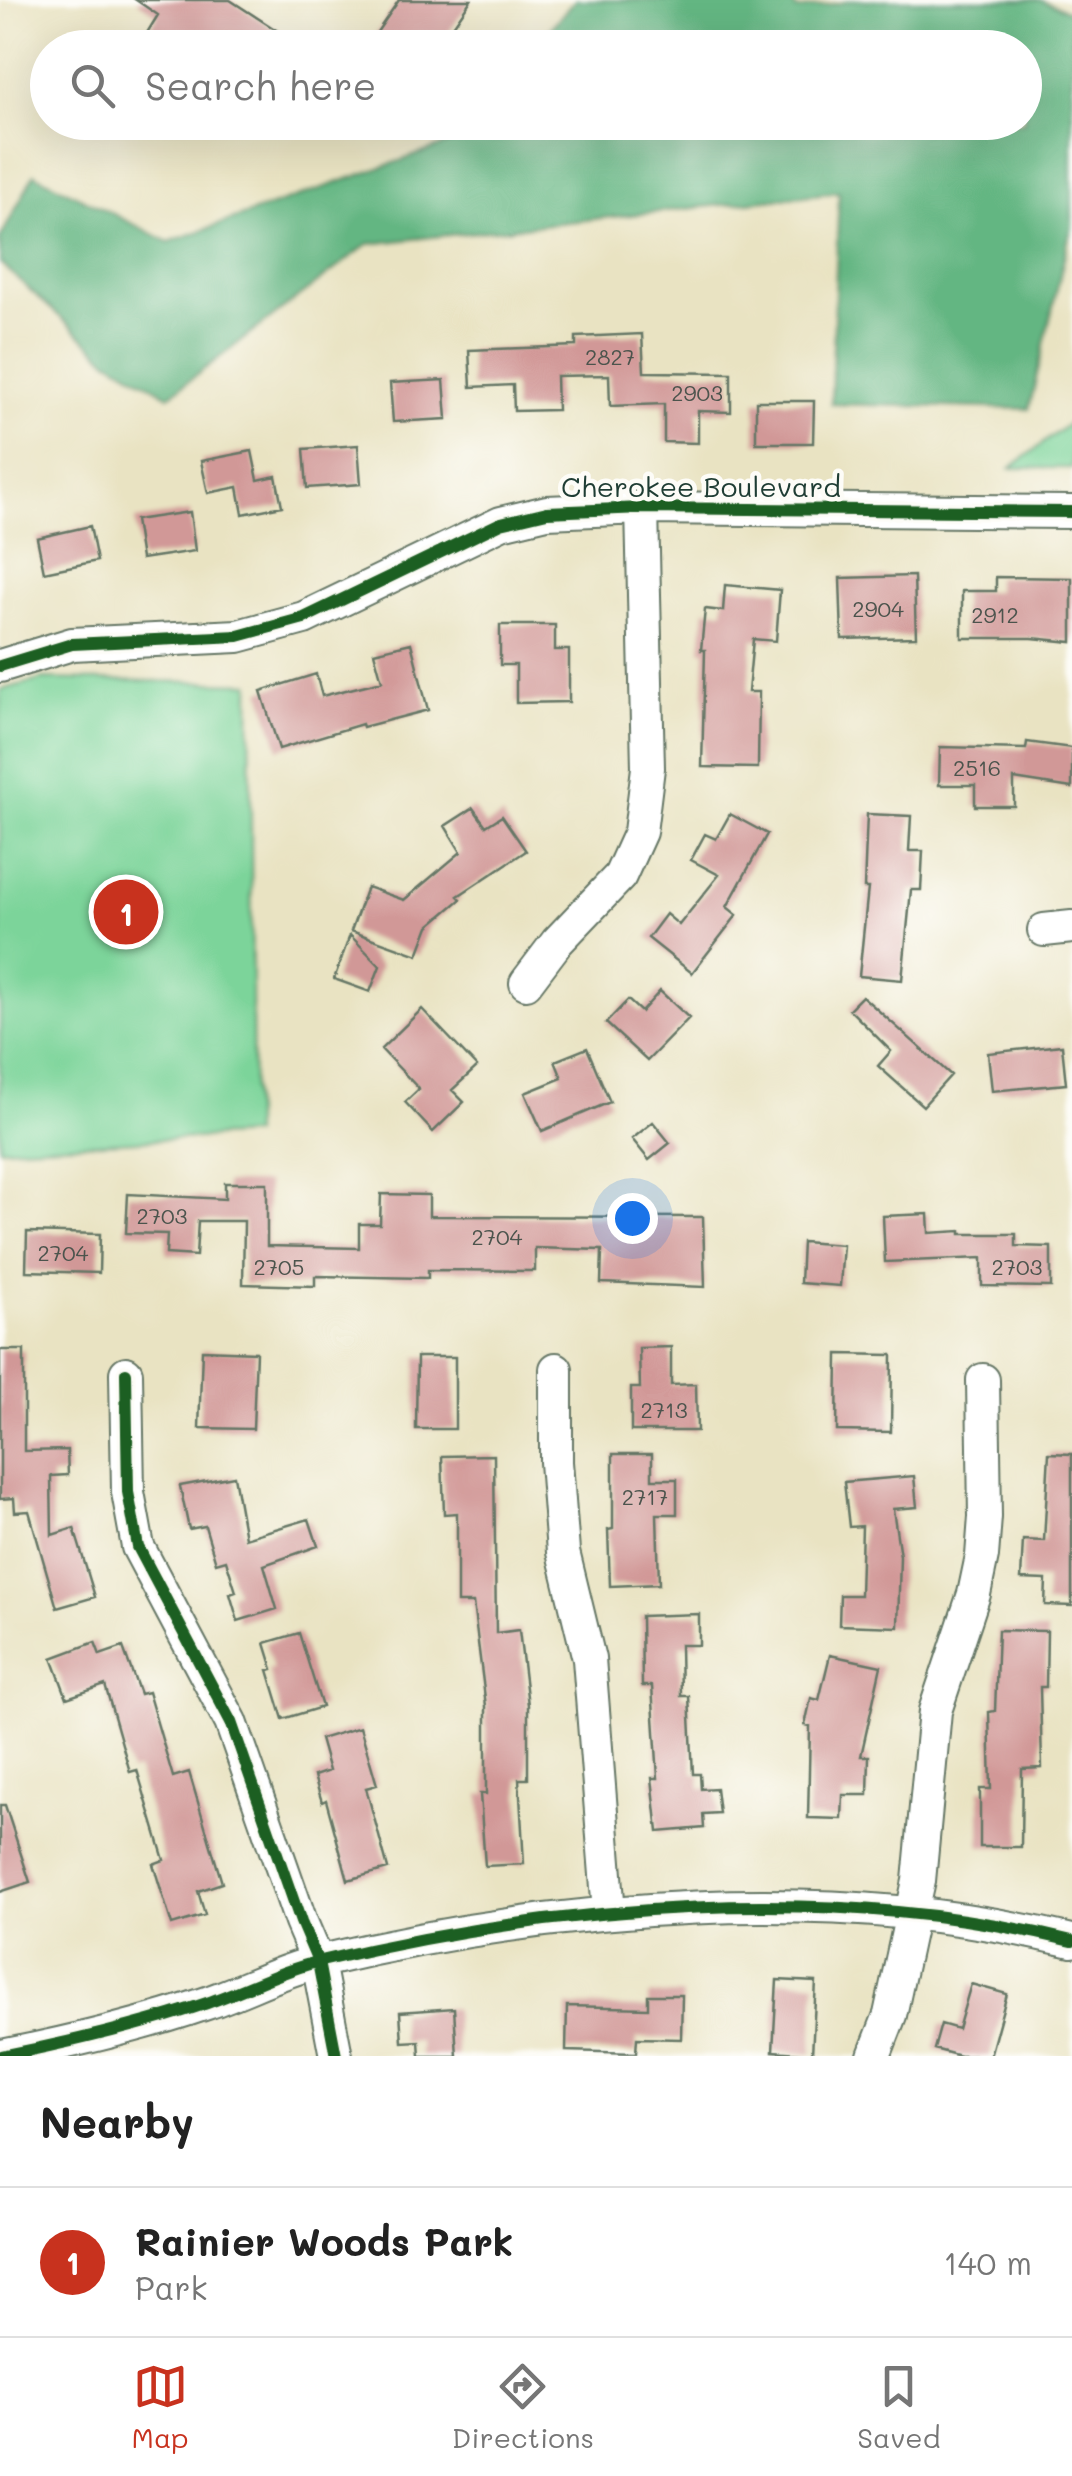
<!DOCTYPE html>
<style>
body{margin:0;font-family:Mali,sans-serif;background:#f2f2f2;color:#222}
.you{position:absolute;left:632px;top:1218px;width:35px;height:35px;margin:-25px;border:8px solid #fff;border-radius:50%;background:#1a73e8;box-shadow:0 0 0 15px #1a73e833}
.badge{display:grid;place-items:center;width:65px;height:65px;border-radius:50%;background:#c8321e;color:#fff;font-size:32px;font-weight:700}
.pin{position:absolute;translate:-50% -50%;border:5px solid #fff;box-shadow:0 2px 10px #0006}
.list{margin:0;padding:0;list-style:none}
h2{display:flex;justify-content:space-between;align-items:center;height:130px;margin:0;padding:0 40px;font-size:42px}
h2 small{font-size:32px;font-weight:400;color:#767676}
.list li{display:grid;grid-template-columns:65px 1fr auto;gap:30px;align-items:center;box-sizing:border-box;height:150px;padding:0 40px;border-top:2px solid #e0e0e0}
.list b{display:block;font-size:38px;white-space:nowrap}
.list p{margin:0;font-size:32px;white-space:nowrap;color:#767676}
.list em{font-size:32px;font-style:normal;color:#767676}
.icon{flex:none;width:55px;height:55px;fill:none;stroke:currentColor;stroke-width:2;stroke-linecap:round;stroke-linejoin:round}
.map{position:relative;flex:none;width:1072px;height:2056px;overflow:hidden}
.search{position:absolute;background:#fff;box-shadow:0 10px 40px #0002;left:30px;right:30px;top:30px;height:110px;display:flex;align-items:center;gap:25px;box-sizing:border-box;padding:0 35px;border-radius:55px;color:#767676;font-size:38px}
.sheet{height:280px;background:#fff}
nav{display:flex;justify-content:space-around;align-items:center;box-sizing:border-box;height:140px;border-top:2px solid #e0e0e0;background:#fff;font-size:28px;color:#767676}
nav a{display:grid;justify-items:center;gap:5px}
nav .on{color:#c8321e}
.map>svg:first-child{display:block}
.green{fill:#7bd49a;stroke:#4d8867;stroke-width:2.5}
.forest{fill:#64b682;stroke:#427a5b;stroke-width:2.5}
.building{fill:#d19897}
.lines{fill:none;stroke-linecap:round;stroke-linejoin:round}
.street-casing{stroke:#676;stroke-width:36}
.street{stroke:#fff;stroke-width:32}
.cycleway-casing{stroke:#fdfcf7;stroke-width:19}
.cycleway{stroke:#1b5e20;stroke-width:12}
.labels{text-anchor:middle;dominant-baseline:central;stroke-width:9;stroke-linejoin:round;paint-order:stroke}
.number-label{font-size:22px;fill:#4c544d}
.street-label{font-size:28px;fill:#1f3d34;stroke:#fdfcf7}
</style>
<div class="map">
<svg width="1072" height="2056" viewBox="0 0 1072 2056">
<rect width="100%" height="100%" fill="#fdfcf7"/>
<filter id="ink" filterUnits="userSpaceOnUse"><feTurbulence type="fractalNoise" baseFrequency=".01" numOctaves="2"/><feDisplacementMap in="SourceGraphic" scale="20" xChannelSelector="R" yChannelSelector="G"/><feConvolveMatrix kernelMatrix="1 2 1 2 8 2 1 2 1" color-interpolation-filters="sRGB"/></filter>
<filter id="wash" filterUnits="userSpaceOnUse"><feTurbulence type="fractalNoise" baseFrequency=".0048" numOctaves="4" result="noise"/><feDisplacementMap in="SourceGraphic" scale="40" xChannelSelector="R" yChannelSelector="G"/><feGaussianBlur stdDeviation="2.25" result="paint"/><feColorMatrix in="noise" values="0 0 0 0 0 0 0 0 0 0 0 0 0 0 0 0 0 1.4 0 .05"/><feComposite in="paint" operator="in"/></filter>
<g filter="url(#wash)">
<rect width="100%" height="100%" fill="#e9e3c2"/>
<path class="green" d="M1072,421v47h-61z
M44,679l206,4 3,452 -253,13v-458z"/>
<path class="forest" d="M575,0h215l7,10 59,-10h184l32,12v212l-43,185 -198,-5 8,-212 -471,52 -199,152 -62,-37 -107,-96v-24l34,-65 135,68 279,-98 20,-21 556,-1v-74l-490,-1z"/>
<g id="blocks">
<path class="building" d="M136,0h94l74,48h-140l-19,-12 13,-21z
M399,0h72l-33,48h-72z
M642,334l2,38 87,1v39l-33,-1v32l-34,-1v-38l-54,2 -1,-31 -53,1 1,34 -43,1 -1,-26 -42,2 -2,-37 107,-4v-9z
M444,380l3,39 -54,3 -3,-39z
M756,401h58l-1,42h-57z
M358,445l3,39 -54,4 -3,-39z
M252,451l6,29 18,-4 6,30 -39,8 -5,-27 -30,6 -7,-32z
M190,512l5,39 -54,8 -6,-39z
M90,526l7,35 -53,11 -7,-34z
M914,576l2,61 -74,2 -2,-61z
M996,577l76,1v64l-40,-4h-70v-47h34z
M725,585l55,5 -4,51 -23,-2 -5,53h11l-1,76 -56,-1 3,-117h-4l4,-41 18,2z
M500,625h55v25h14v52l-53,1v-38h-16z
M411,643l17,67 -65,17 -1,-3 -83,25 -18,-58 55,-17 6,22 60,-15 -8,-29z
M1027,742l45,6v40l-58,-9v27h-39v-21h-36l1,-38 86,2z
M473,808l13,18 16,-10 24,35 -68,45 3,3 -32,27 -11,29 -67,-24 16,-44 37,13 57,-48 -16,-26z
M730,814l37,20 -40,73 10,8 -45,58 -44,-35 18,-24 13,11 40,-50 -28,-15 14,-26 11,5z
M867,814l44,2 -2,35h14l-2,39h-10l-9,90 -43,-4 9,-88h-4z
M350,935l30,31 -10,26 -36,-13z
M660,991l29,27 -42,43 -41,-38 22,-23 13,12z
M862,996l89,79 -28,31 -45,-40 13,-15 -42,-42z
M422,1009l55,58 -25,23 12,12 -31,30 -28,-30 14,-13 -38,-40z
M1062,1045l4,39 -74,7 -4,-38z
M587,1048l23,54 -68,29 -17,-38 37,-15 -7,-17z
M653,1122l17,21 -21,17 -17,-21z
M225,1183h42v63l92,2v-24h21l1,-30 48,1v21l274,1 2,70 -104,-4 1,-33 -67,-2v23l-107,-1v8l-113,-2v10l-72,-2 1,-63h-46l-2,35 -30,-2 1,-20 -41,-1 2,-39 97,5z
M928,1214l1,19 32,-2v3h55v12l35,1v40l-69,-1v-28l-97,4 -2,-46z
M27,1232l73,2 -1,39 -73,-2z
M802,1242l41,3 -3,41 -40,-3z
M671,1347v38l25,-1 1,47h-66v-43h9l-1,-40z
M0,1350h24v101l43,-1 1,25 -17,1 1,59 22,-7 21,69 -38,11 -28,-97 -14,1 -1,-14 -14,1z
M202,1350l54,2 -3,77 -54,-1z
M838,1354l54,1 -1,77 -54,-1z
M417,1357h38v72h-39z
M1049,1453l23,1v152l-27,-1 1,-25 -25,-1 2,-39 21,1z
M613,1454h39v25h25v35h-20l2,70 -49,2 -2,-56 5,-1z
M494,1455l2,178 23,-3 9,75v74h-9l5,85 -39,2 -5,-72h6v-88l-13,-103h-16v-90l-13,1 -2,-58z
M234,1476l11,62 64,-19 9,27 -54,19 13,44 -39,12 -8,-27 6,-2 -10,-32 -10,3 -11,-37 -16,3 -9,-43z
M914,1476l3,31 -24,2 7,47 -2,71 -59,-2 1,-30h20l2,-69 -13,1 -5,-45z
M699,1614v31h-19l1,51h8l4,78h7l1,15 15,-1 3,25 -16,1 1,14 -46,4 -6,-54h6l-6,-92h-10l-1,-70z
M998,1630l49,1 -1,56h-6l2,81 -20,1 -1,78h-41v-58h11l-2,-77 6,-1z
M299,1633l23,74 -39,12 -15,-49 5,-1 -8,-26z
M95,1642l5,13 23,-8 17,47 8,-2 25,85 16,-5 33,111 -24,8 7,24 -33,10 -19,-61 11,-4 -27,-90 -7,2 -25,-87 -38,13 -15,-40z
M830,1655l51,11 -20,90h8l-1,39h-25l-1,24 -34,-1 2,-92 -5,-1 6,-27 8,2z
M360,1727l17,58 -11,3 22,81 -40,11 -22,-80 -4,2 -8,-26 15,-5 -9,-32z
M0,1805h5l25,77 -30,10z
M777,1980l39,2 -4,72 -39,-3z
M971,1984l36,10 -17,62h-30l-26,-7 7,-25 17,5z
M648,1995h34l-1,44 -44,-1 -1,15 -70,-2 1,-45 81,2z
M454,2008l3,48h-37l-1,-15 -17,1 -2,-30z"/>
</g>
</g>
<g filter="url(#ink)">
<use href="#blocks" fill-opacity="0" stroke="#676" stroke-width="2.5"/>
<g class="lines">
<g class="street-casing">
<path id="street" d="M0,666l72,-22 166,-8 66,-18 197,-95 46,-11 95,-4 430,4
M1044,930l28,-3
M526,983l31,-41 63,-66 20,-44 8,-64 -6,-260
M556,1369v93l7,90 26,107 20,254
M126,1373l2,119 10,55 93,175 70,200 17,40 18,94
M2,2056c69,-14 139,-30 205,-53 38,-13 75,-33 114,-42 237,-57 512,-79 751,-20
M874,2056l16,-41 29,-134 16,-170 39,-117 8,-38 3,-39 -2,-137"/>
</g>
<use href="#street" class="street"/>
<g class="cycleway-casing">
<path id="cycleway" d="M0,666l72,-22 166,-8 66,-18 197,-95 46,-11 95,-4 430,4
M126,1373l2,119 10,55 93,175 70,200 17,40 18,94
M2,2056c69,-14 139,-30 205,-53 38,-13 75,-33 114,-42 237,-57 512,-79 751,-20"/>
</g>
<use href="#cycleway" class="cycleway"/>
</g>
</g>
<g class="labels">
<g class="number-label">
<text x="610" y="356">2827</text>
<text x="697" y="392">2903</text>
<text x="878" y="608">2904</text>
<text x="995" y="614">2912</text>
<text x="977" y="767">2516</text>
<text x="162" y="1215">2703</text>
<text x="497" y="1236">2704</text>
<text x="63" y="1252">2704</text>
<text x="279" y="1266">2705</text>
<text x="1017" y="1266">2703</text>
<text x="664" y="1409">2713</text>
<text x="645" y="1496">2717</text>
</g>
<g class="street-label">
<text x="701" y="486">Cherokee Boulevard</text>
</g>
</g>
</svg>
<div class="you"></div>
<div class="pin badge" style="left:126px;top:912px">1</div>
<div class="search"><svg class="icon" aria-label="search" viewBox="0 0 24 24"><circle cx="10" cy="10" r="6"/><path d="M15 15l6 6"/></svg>Search here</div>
</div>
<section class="sheet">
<h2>Nearby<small></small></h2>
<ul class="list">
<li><span class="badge">1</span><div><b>Rainier Woods Park</b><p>Park</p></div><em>140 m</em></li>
</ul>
</section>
<nav>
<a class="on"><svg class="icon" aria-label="map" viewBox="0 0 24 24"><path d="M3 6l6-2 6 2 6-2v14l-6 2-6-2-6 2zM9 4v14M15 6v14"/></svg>Map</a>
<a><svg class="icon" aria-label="directions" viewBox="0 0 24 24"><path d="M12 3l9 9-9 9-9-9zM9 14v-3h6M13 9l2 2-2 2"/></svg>Directions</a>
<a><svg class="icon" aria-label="saved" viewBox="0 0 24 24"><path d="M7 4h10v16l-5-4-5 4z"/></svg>Saved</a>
</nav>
